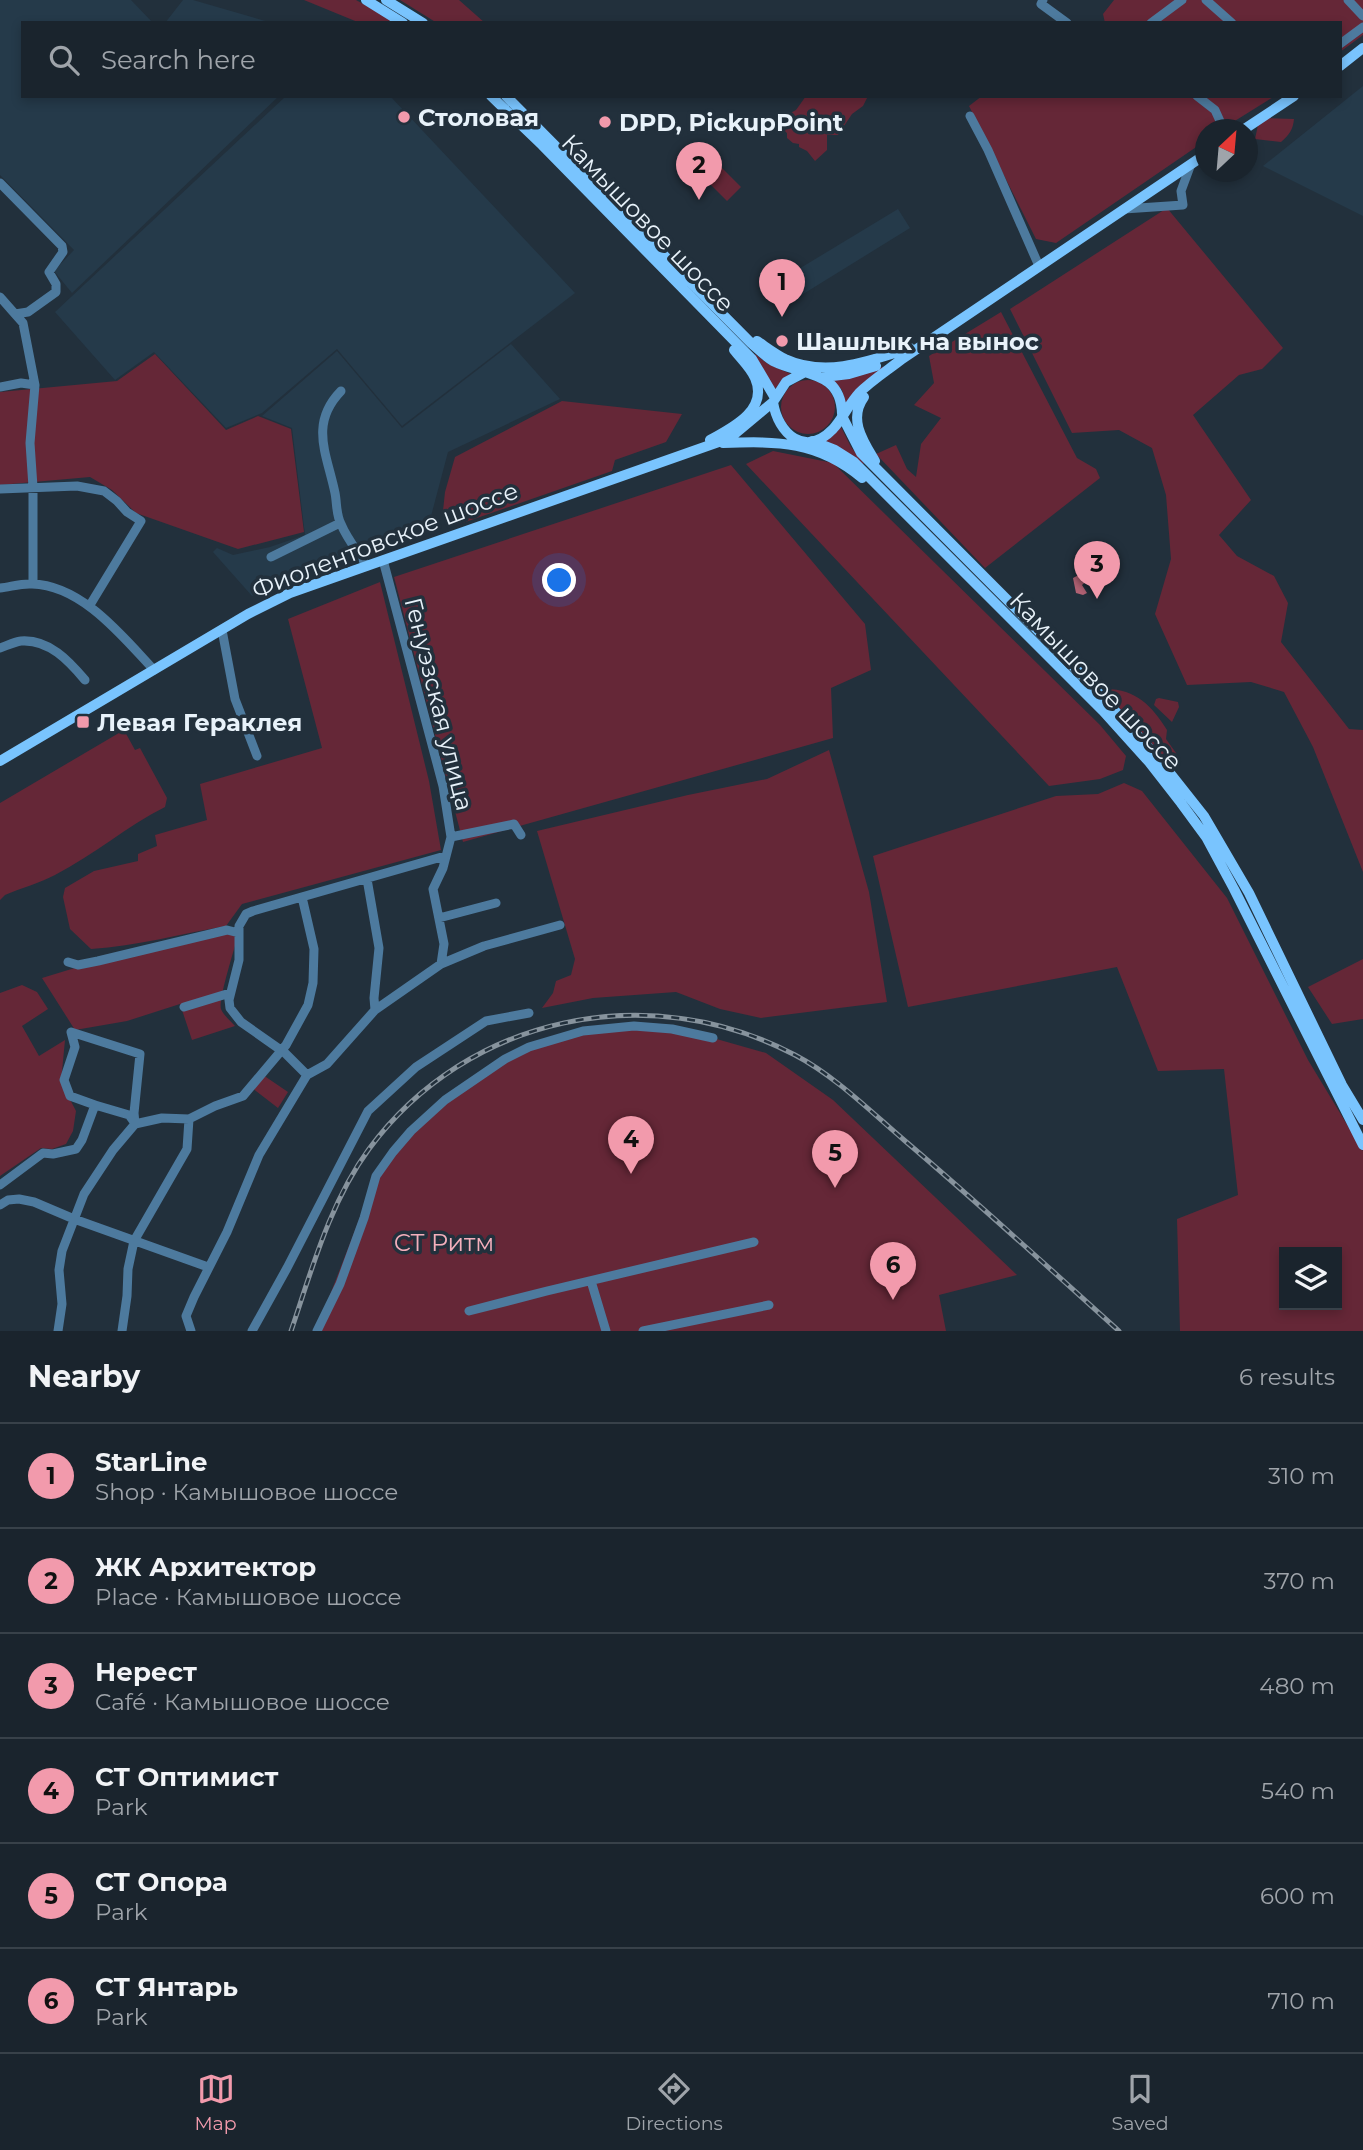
<!DOCTYPE html>
<meta charset="utf-8">
<style>
body{margin:0;font-family:Montserrat,sans-serif;background:#273039;color:#f1f3f6}
.controls{position:absolute;right:21px;bottom:21px;display:grid;overflow:hidden;border-radius:0px;box-shadow:0 4px 10px #0003}
.controls button{width:63px;height:63px;display:grid;place-items:center;padding:0;border:0;border-bottom:2px solid #384149;background:#1a242d;color:#f1f3f6;font:35px sans-serif}
.compass{position:absolute;left:1195px;top:119px;width:63px;height:63px;border-radius:50%;background:#1a242d;box-shadow:0 4px 10px #0003;rotate:26deg}
.you{position:absolute;left:560px;top:581px;width:24px;height:24px;margin:-18px;border:5px solid #fff;border-radius:50%;background:#1a73e8;box-shadow:0 0 0 10px #1a73e833}
.badge{display:grid;place-items:center;width:46px;height:46px;border-radius:50%;background:#f29aac;color:#111;font-size:23px;font-weight:700}
.pin{position:absolute;translate:-50% -58px;filter:drop-shadow(0 2px 4px #0008)}
.pin::after{content:'';position:absolute;top:37px;width:24px;height:21px;background:inherit;clip-path:polygon(0 0,100% 0,50% 100%)}
.list{margin:0;padding:0;list-style:none}
h2{display:flex;justify-content:space-between;align-items:center;height:91px;margin:0;padding:0 28px;font-size:30px}
h2 small{font-size:23px;font-weight:400;color:#9fa4aa}
.list li{display:grid;grid-template-columns:46px 1fr auto;gap:21px;align-items:center;box-sizing:border-box;height:105px;padding:0 28px;border-top:2px solid #384149}
.list b{display:block;font-size:26px;white-space:nowrap}
.list p{margin:0;font-size:23px;white-space:nowrap;color:#9fa4aa}
.list em{font-size:23px;font-style:normal;color:#9fa4aa}
.icon{flex:none;width:38px;height:38px;fill:none;stroke:currentColor;stroke-width:2;stroke-linecap:round;stroke-linejoin:round}
.map{position:relative;flex:none;width:1363px;height:1331px;overflow:hidden}
.search{position:absolute;background:#1a242d;box-shadow:0 4px 10px #0003;left:21px;right:21px;top:21px;height:77px;display:flex;align-items:center;gap:18px;box-sizing:border-box;padding:0 24px;border-radius:0px;color:#9fa4aa;font-size:26px}
.sheet{height:721px;background:#1a242d}
nav{display:flex;justify-content:space-around;align-items:center;box-sizing:border-box;height:98px;border-top:2px solid #384149;background:#1a242d;font-size:19px;color:#9fa4aa}
nav a{display:grid;justify-items:center;gap:4px}
nav .on{color:#f29aac}
.map>svg:first-child{display:block}
.built{fill:#253a4a}
.green{fill:#652737;fill-rule:evenodd}
.water{fill:#b26274}
.lines{fill:none;stroke-linecap:round;stroke-linejoin:round}
.minor{stroke:#4d7a9e;stroke-width:9}
.major{stroke:#79c4fe;stroke-width:10}
.rail-casing{stroke:#87939d;stroke-width:5}
.rail{stroke:#22303c;stroke-width:2.5;stroke-dasharray:8;stroke-linecap:butt}
.poi-dot{fill:#f29aac;stroke:#22303c;stroke-width:2.5}
.labels{text-anchor:middle;dominant-baseline:central;stroke-width:7;stroke-linejoin:round;paint-order:stroke}
.poi-label{font-size:24px;font-weight:bold;fill:#e8f2fa;stroke:#22303c;text-anchor:start}
.street-label{font-size:24px;fill:#e8f2fa;stroke:#22303c}
.park-label{font-size:24px;fill:#f4afbc;stroke:#22303c}
</style>
<div class="map">
<svg width="1363" height="1331" viewBox="0 0 1363 1331">
<rect width="100%" height="100%" fill="#22303c"/>
<path class="built" d="M0,0h131l22,23h-130v73h256l-207,197 -18,-22 20,-21 -74,-75z
M183,0h10l79,23h-107z
M1363,86v130l-100,-50z
M286,96h104l185,197 -173,133 -65,-77 -75,64 -36,15 -72,-76 -39,28 -60,-68z
M898,209l12,19 -123,76 -13,-20z
M511,344l49,55 -112,53 -18,68 -81,28 3,10 -100,38 -39,-44 4,-4 16,7 37,-8 35,-12 -13,-107 -30,-12 75,-65 65,77z"/>
<path class="green" d="M304,0h52l34,19 1,4h-31z
M400,0h59l26,23h-48z
M1114,0h249v35l-23,17v-29h-235l-2,-9z
M806,96h62l-5,10 -11,8 -14,21h-11v15l-12,11 -8,-10 -8,-4v-3l-6,-1 -6,-5v-5l-13,-10 -1,-5 5,-4 5,3 13,-7z
M982,96h293l-53,33 -16,1 -1,11 -149,102 -20,-4 -67,-133z
M1264,118l30,1c-1,11 -5,16 -13,23l-26,-3 3,-14z
M699,145l42,42 -14,14 -42,-42z
M1167,208l116,140 -21,21 -23,6 -46,40 58,85 -32,35 18,21 37,20 14,27 -7,39 68,87 14,1v142l-50,-125 -29,-55 -33,-10 -64,3 -32,-71 16,-55 -5,-64 -14,-47 -33,-18 -47,3 -62,-124z
M1001,312l76,146 19,11 4,9 -115,90 -109,-114 20,-9 11,24 9,8 5,-33 20,-26 -27,-13 20,-22 -5,-27z
M155,354l71,76 32,-14 33,13 13,103 -66,17 -102,-36 -24,-23 -22,-13 -90,8v-93l117,-11z
M755,354l13,10 23,10 -8,5 -9,11 -20,-34z
M886,366l-40,40 -4,-16 -9,-10z
M781 407a27 27 0 1 1 54 0a27 27 0 1 1-54 0Z
M562,401l120,13 -16,28 -51,18 -3,11 -158,55 -11,-15 2,-19 10,-35z
M840,425l11,22 13,16 -2,2 -38,-24z
M773,451l60,12 267,262 26,31 -3,14 -23,9 -51,7 -303,-322z
M731,465l134,159 6,46 -40,18 2,50 -370,104 -69,-265z
M380,582l49,199 12,69 -199,54 -16,22c-46,8 -89,20 -135,23l-21,-20 -7,-32 2,-9 29,-17 44,-10v-7l19,-8 -2,-11 52,-15 -7,-36 122,-36 -34,-129z
M1106,689c30,0 46,17 61,41l-1,9 10,14 4,11 -2,3 -4,1 -68,-75z
M1159,698l19,4 1,5 -7,15 -18,-17 2,-6z
M124,730l11,20 5,-2 27,50 -2,9c-38,19 -71,48 -110,68 -15,8 -34,13 -50,20l-5,5v-97z
M829,750l40,142 18,110 -126,16 -41,-9 -44,-17 -83,6 -51,10 11,-15 3,-12 15,-6 4,-16 -38,-128 151,-36 79,-16z
M1124,783l18,8 85,107 81,162 55,91v180h-183l-3,-112 61,-24 -14,-126 -66,2 -41,-104 -209,40 -35,-151 183,-60 42,-2zM1284,1252h53v53h-53z
M225,930l12,8c-3,13 -19,62 -16,71 2,6 10,12 14,17l-43,14 -12,-36 -53,17 -52,9 -33,-52 36,-11z
M1363,959v60l-31,5 -24,-37z
M22,985l15,7 11,17 -26,17 17,30 26,-16 -4,42 15,29 -3,20 -7,13 -14,5 -11,-1 -41,28v-183z
M634,1026l79,12 53,15 67,47 184,175 -78,20 7,36h-630l60,-155 35,-45 82,-63 36,-21 54,-16z
M263,1075l25,17 -10,16 -26,-20z"/>
<path class="water" d="M1099,561l5,9 -8,2 -14,13 5,8 -4,2 -7,-2 -3,-15 19,-10 3,-6z"/>
<g class="lines">
<path class="minor" d="M1043,0l-2,4 26,19
M1206,0l26,23
M1348,0l15,16
M1151,23l31,-23
M1340,44l23,-17
M1197,96l18,14 9,20
M970,116l18,34 51,116
M0,183l62,63 1,6 -14,20 7,12v8l-28,20 -13,2 8,9 12,62 -5,58 3,44v96
M1124,209l59,-4 -2,-14 10,-27
M0,297l15,17
M0,387l21,-4 14,2
M341,391c-32,33 -14,63 -6,102 2,10 1,22 6,31 6,15 17,28 26,42
M0,489l77,-3 27,5 13,10 10,11 14,9 -51,84
M271,557l69,-34
M383,560l60,226 8,51 -8,31 -10,21 11,55 -3,20
M0,588c10,-1 22,-5 32,-4 50,1 91,53 122,86
M222,630l13,69 22,57
M0,648c6,-2 14,-6 21,-7 28,-2 48,20 64,39
M451,837l63,-13 7,11
M367,879l12,69 -5,50 1,12
M439,918l57,-15
M68,962l10,3 20,-4 129,-31 12,3
M184,1007l46,-14
M307,1075l-22,-22 -44,-31 -11,-14 -1,-8 10,-40v-34l7,-12 7,-3 192,-55
M95,1105l34,10 5,7
M135,1124l27,-6 27,1 26,-13 28,-10 43,-51 22,-40 5,-22 1,-34 -12,-52
M0,1185l43,-32 10,1 23,-5 6,-9 13,-35 -25,-9 -6,-16 11,-33 -4,-15 69,22 -6,59 1,11 -22,26 -29,44 -22,57 -3,19 3,34 -4,27
M0,1205l8,-5 11,-1 15,3 40,17 134,48
M591,1281l15,50
M469,1311l78,-20 207,-49
M122,1331l5,-35 1,-27 6,-28 53,-92 2,-30
M191,1331l-5,-15 8,-19 33,-65 32,-77 48,-80 20,-11 48,-54 66,-46 43,-18 76,-21
M252,1331l35,-63 81,-157 48,-44 70,-46 43,-8
M317,1331l23,-47 24,-66 12,-42 17,-24 18,-21 34,-31 60,-41 24,-12 54,-16 51,-5 38,3 41,9
M643,1331l126,-26"/>
<path class="major" d="M366,0l37,23
M386,0l37,23
M1340,66l23,-18
M491,96l51,49 210,214 23,39
M506,96l245,247c7,6 14,13 22,18 30,15 68,9 69,53
M1243,130l51,-34
M757,341c9,6 18,13 28,18 41,19 85,2 125,-11
M824,377l25,-3 27,-8
M864,397c-16,22 -1,44 11,64
M773,402c5,32 32,56 60,27 10,-11 16,-25 26,-36 13,-13 29,-23 43,-34l304,-205
M842,416l19,37 221,222 76,83 46,58 45,77 93,192 21,35
M710,440c22,-12 59,-30 45,-62 -5,-11 -14,-19 -21,-28
M812,441l23,9 19,12 249,249 46,51 32,41 25,34 28,52 129,256
M723,443c55,-2 95,-2 139,35
M0,761l248,-147 42,-21 440,-155 43,-36 13,-20 17,-9"/>
<g class="rail-casing">
<path id="rail" d="M291,1331c21,-62 39,-129 78,-182 99,-134 280,-171 426,-94 40,21 75,56 109,85 73,62 144,127 215,191"/>
</g>
<use href="#rail" class="rail"/>
</g>
<g class="poi-dot">
<circle cx="404" cy="117" r="7"/>
<circle cx="605" cy="122" r="7"/>
<circle cx="782" cy="341" r="7"/>
<rect x="76" y="715" width="14" height="14" rx="3.5"/>
</g>
<g class="labels">
<g class="poi-label">
<text x="418" y="117">Столовая</text>
<text x="619" y="122">DPD, PickupPoint</text>
<text x="796" y="341">Шашлык на вынос</text>
<text x="97" y="722">Левая Гераклея</text>
</g>
<g class="street-label">
<text transform="translate(648 223) rotate(46)">Камышовое шоссе</text>
<text transform="translate(385 540) rotate(-21)">Фиолентовское шоссе</text>
<text transform="translate(1096 681) rotate(46)">Камышовое шоссе</text>
<text transform="translate(439 704) rotate(76)">Генуэзская улица</text>
</g>
<g class="park-label">
<text x="444" y="1242">СТ Ритм</text>
</g>
</g>
</svg>
<div class="controls">
<button><svg class="icon" aria-label="layers" viewBox="0 0 24 24"><path d="M12 4l9 5-9 5-9-5zM3 14l9 5 9-5"/></svg></button>
</div>
<svg class="compass" viewBox="-18 -18 36 36"><path d="M0-13l5 13h-10z" fill="#e53935"/><path d="M0 13l5-13h-10z" fill="#9fa4aa"/></svg>
<div class="you"></div>
<div class="pin badge" style="left:782px;top:317px">1</div>
<div class="pin badge" style="left:699px;top:200px">2</div>
<div class="pin badge" style="left:1097px;top:599px">3</div>
<div class="pin badge" style="left:631px;top:1174px">4</div>
<div class="pin badge" style="left:835px;top:1188px">5</div>
<div class="pin badge" style="left:893px;top:1300px">6</div>
<div class="search"><svg class="icon" aria-label="search" viewBox="0 0 24 24"><circle cx="10" cy="10" r="6"/><path d="M15 15l6 6"/></svg>Search here</div>
</div>
<section class="sheet">
<h2>Nearby<small>6 results</small></h2>
<ul class="list">
<li><span class="badge">1</span><div><b>StarLine</b><p>Shop · Камышовое шоссе</p></div><em>310 m</em></li>
<li><span class="badge">2</span><div><b>ЖК Архитектор</b><p>Place · Камышовое шоссе</p></div><em>370 m</em></li>
<li><span class="badge">3</span><div><b>Нерест</b><p>Café · Камышовое шоссе</p></div><em>480 m</em></li>
<li><span class="badge">4</span><div><b>СТ Оптимист</b><p>Park</p></div><em>540 m</em></li>
<li><span class="badge">5</span><div><b>СТ Опора</b><p>Park</p></div><em>600 m</em></li>
<li><span class="badge">6</span><div><b>СТ Янтарь</b><p>Park</p></div><em>710 m</em></li>
</ul>
</section>
<nav>
<a class="on"><svg class="icon" aria-label="map" viewBox="0 0 24 24"><path d="M3 6l6-2 6 2 6-2v14l-6 2-6-2-6 2zM9 4v14M15 6v14"/></svg>Map</a>
<a><svg class="icon" aria-label="directions" viewBox="0 0 24 24"><path d="M12 3l9 9-9 9-9-9zM9 14v-3h6M13 9l2 2-2 2"/></svg>Directions</a>
<a><svg class="icon" aria-label="saved" viewBox="0 0 24 24"><path d="M7 4h10v16l-5-4-5 4z"/></svg>Saved</a>
</nav>
